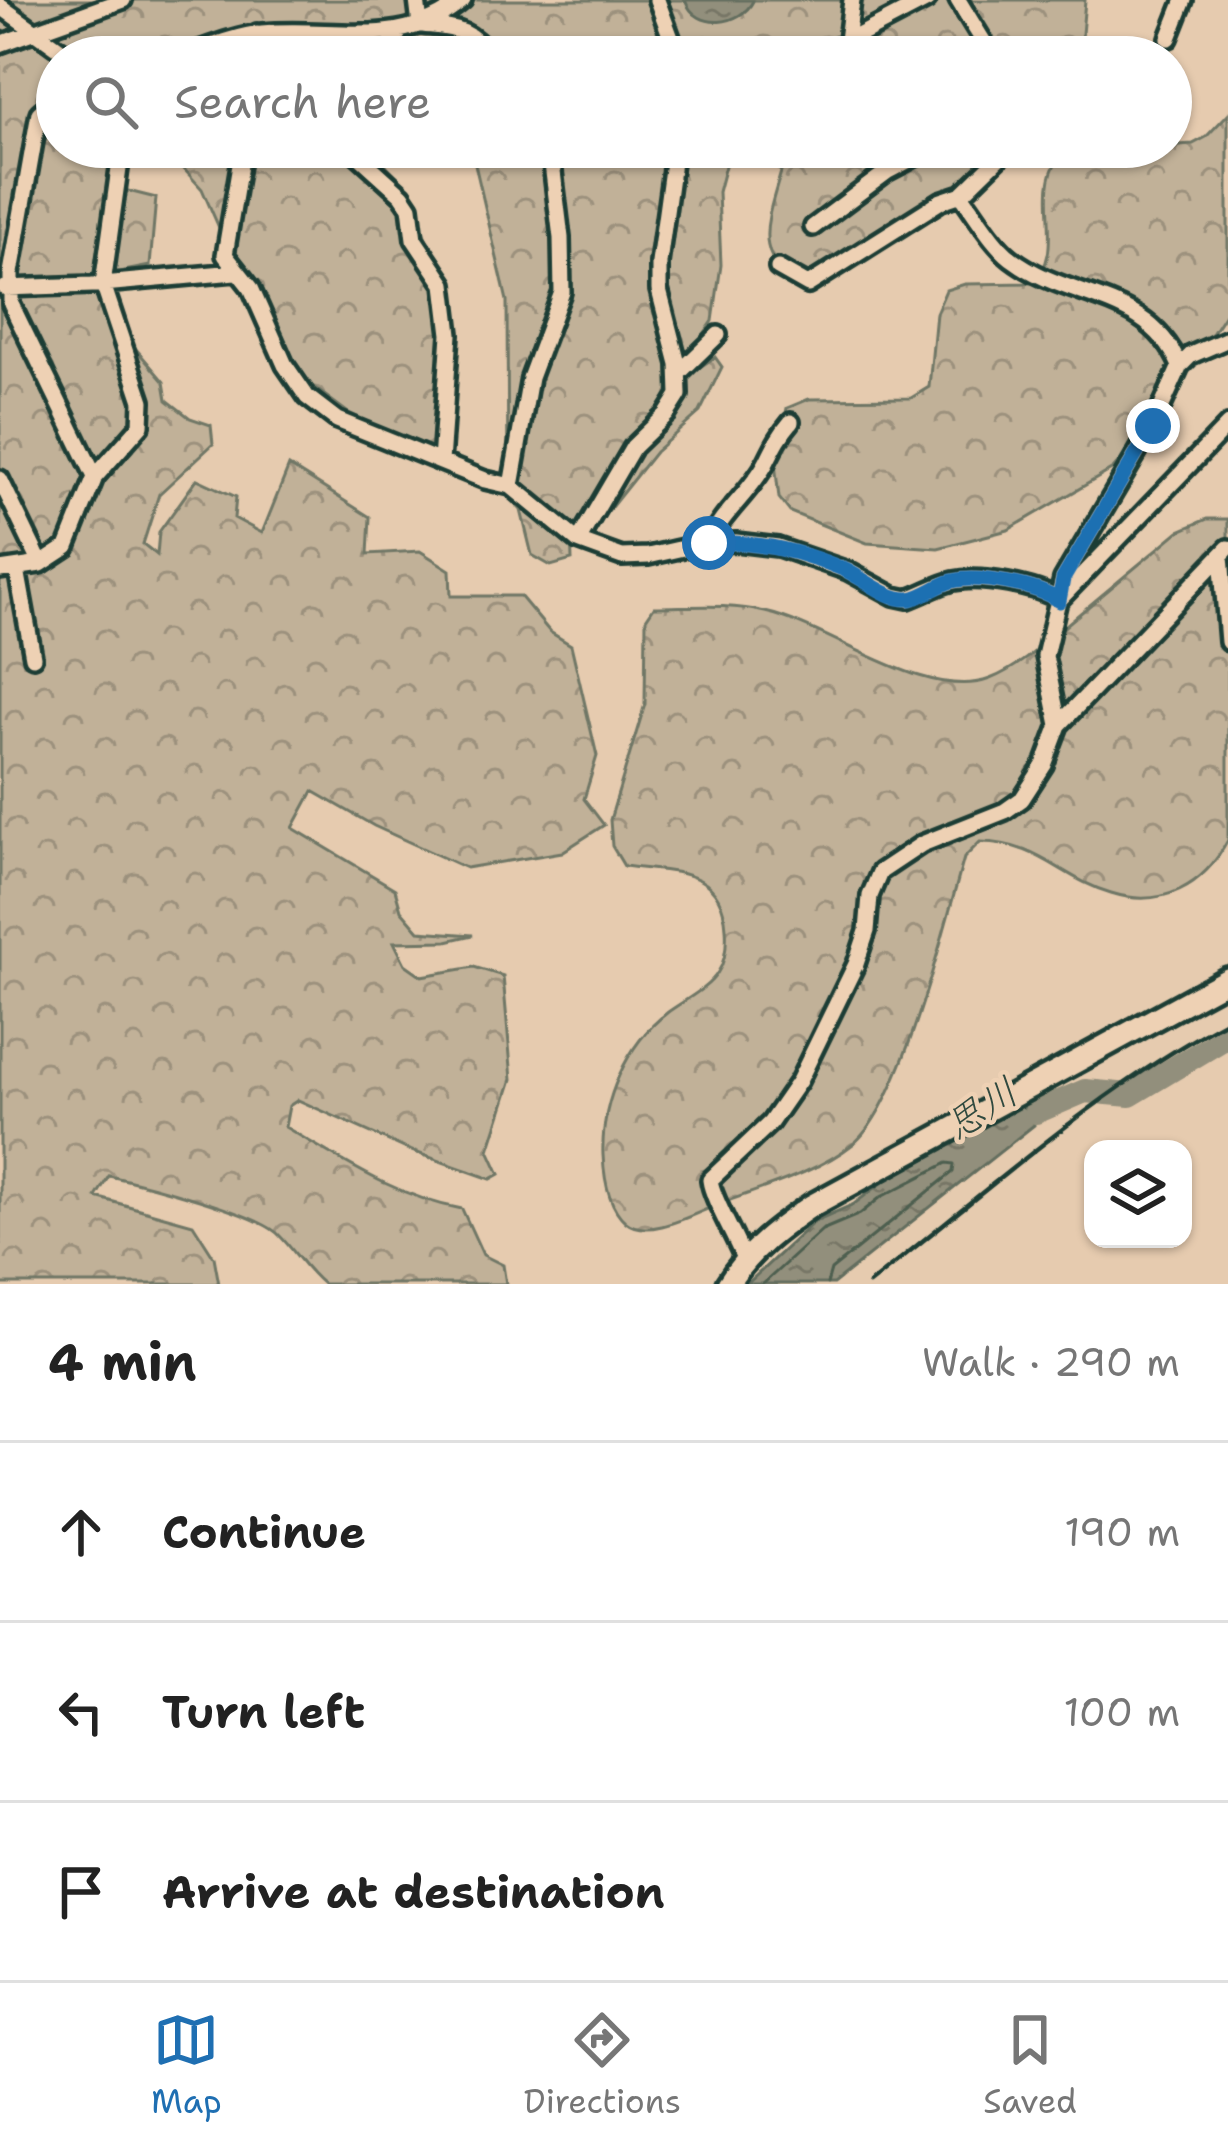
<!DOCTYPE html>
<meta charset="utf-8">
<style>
body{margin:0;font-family:"Shantell Sans","Klee One",sans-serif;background:#f2f2f2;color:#222}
.controls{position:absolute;right:36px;bottom:36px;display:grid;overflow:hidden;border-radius:24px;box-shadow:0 3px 9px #0004}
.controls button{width:108px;height:108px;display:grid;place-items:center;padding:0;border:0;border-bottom:3px solid #e0e0e0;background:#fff;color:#222;font:60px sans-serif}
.stop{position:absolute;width:36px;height:36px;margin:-27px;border:9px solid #1f6fb2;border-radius:50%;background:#fff}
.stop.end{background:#1f6fb2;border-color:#fff;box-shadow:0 3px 12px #0008}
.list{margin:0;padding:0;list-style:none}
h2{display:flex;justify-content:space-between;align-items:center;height:156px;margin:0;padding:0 48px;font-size:51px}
h2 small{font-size:39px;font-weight:400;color:#767676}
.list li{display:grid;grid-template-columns:78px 1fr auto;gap:36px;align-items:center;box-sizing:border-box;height:180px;padding:0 48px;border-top:3px solid #e0e0e0}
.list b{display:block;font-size:45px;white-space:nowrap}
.list em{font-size:39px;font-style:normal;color:#767676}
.icon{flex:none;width:66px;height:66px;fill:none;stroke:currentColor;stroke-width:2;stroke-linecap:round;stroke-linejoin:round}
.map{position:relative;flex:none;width:1228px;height:1284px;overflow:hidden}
.search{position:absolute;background:#fff;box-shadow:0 3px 9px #0004;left:36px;right:36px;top:36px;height:132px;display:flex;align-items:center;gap:30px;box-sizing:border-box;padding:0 42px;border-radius:66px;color:#767676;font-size:45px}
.sheet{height:696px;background:#fff}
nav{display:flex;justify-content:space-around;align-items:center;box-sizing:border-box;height:168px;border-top:3px solid #e0e0e0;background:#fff;font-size:33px;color:#767676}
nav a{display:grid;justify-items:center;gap:6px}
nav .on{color:#1f6fb2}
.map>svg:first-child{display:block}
.forest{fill:url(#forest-crowns);stroke:#707766;stroke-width:3}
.water{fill:url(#water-ripples);stroke:#646e5f;stroke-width:3}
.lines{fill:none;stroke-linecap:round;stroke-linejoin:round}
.shore{stroke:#4d5e50;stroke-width:3}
.river{stroke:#928f7b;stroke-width:24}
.minor-casing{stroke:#1f3d34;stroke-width:24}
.highway-casing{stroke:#1f3d34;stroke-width:30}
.minor{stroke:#eed1b4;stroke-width:15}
.highway{stroke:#eed1b4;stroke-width:21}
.rail{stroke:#1f3d34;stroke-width:4.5}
.route{stroke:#1f6fb2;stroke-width:15}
.labels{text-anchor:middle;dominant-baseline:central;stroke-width:9;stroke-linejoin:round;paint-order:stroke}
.water-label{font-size:39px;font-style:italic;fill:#30493f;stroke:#eed1b4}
</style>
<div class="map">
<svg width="1228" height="1284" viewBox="0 0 1228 1284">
<defs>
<pattern id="forest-crowns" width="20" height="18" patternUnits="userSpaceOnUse" patternTransform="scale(3)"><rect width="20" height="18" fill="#c1b198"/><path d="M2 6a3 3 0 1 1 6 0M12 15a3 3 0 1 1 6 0" fill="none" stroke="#9c917d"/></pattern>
<pattern id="water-ripples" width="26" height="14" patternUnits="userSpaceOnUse" patternTransform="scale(3)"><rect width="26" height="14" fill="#928f7b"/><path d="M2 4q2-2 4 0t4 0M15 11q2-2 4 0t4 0" fill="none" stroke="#777666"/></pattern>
</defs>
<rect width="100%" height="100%" fill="#e6cbaf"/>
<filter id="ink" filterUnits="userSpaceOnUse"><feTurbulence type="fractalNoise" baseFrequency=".00833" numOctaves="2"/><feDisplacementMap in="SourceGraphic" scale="24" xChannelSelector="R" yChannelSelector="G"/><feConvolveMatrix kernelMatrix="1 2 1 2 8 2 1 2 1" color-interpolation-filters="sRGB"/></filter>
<g filter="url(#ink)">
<path class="forest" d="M0,0h1085l-5,57h-901l-3,-3 -119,3v90h60l-4,14 11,29 32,8 -6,68 -57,11 43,72 28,33 3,18 23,18 21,7 2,19 -54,50 -16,50 14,11 2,-23 38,-53 39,18 -2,21 28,15 27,-67 81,51 -2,37 52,-3 30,19 1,26h69l30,36 21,13 26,111 -13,43 20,26 -42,27 -96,16 -92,-42 -61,-35 -20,37 102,61 6,21 18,21 54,4 -26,6 -53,1 11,22 17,12 52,-9 29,9 9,103 -23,71 11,24 -9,5 -82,-29 -111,-50 -9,6 -4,21c57,33 111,70 177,82l21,46 20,10 3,19h-183c-18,-15 -28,-33 -44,-49 -21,-22 -137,-52 -170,-59l-13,21 97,27 21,33 5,27h-219z
M1228,114v195l-73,113 -42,47 -105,61 -70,18 -71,-5 -77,-31 -11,-14 -4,-35 12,-55 22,-9 102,-1 18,-11 7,-74 10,-23 19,-6 66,-1c37,-28 3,-87 26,-122l47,-11 89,-6 13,-7z
M164,147h204l31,31 55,122 -10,153 -20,-4 -77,-37 -43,-32 -73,-125 -29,-66z
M471,147h259l-12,45 3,73 -8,56 -26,37 4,15 24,-16 7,10 -22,45 -45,40 -47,59 -37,22 1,27 -21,6 -19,-11 -11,-45 -13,-14 -1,-195z
M764,147h239l-61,64 -126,78c-66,-24 -52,-60 -35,-117z
M1207,519h21v321c-24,46 -66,69 -117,53 -49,-14 -73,-51 -131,-51l-16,16c-19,66 -61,246 -111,286 -39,31 -96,45 -141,63 -22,9 -66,32 -86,15 -18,-15 -22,-45 -23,-67 -2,-53 23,-111 65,-143 15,-11 41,-24 50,-40 8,-12 9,-30 8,-44 -4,-62 -54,-55 -102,-62l-12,-20 -2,-26 35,-116 1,-85 8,-12c37,0 75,-4 111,5 64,14 161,91 225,67 31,-12 57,-38 82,-59 36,-30 71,-59 107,-89z"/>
<path class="water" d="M685,0h68v1c-11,23 -56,32 -68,-1z
M1056,1100l10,1 -33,15 1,9 -201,159h-86l68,-63 39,-17 29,-22 139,-76 9,6z"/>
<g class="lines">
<path class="shore" d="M763,1284l59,-54 38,-16 21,-17 66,-34 7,1 -1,8 -122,98 -4,14"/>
<path class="river" d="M1036,1112l49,-21 45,4 98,-59"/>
<g class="minor-casing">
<path id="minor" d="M417,0l3,25
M657,0l21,57
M958,0l35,57
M0,6l71,51
M423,25c34,4 46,3 68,32
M1169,38l15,-38
M847,41l5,-41
M0,44l123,-44
M180,57c27,-9 54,-21 82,-24 70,-7 142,18 201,-33
M257,57v-24
M382,57l19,-27
M818,57l109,-57
M57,97l-18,16 -28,160v31l84,173
M243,147l-18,108 26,33 34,77 22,32 30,23 148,60 26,6 67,55 44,16 26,-1 53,-12 35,-2 42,5 70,24 46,25 14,3c15,-5 31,-15 46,-18 27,-6 83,5 105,19
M349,147l53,48 8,12 4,32 30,45 6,50 -9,128
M869,147l19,24 46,-24
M1019,147l-16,7 -41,40 2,5c14,19 29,45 47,59 57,44 137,33 169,108
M813,227l75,-56
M778,268l30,17 133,-84 21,-7
M5,288l87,-3 143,-13
M679,373l39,-38
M0,479l41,85
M511,486l19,-108 32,-86 -1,-54 -11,-91
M578,541l55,-94 34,-33 12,-19 -1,-31 -19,-74v-27l16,-116
M709,543c13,-31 41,-50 57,-80 8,-16 13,-27 25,-41
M1221,556l7,86
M17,569l16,88
M0,570l41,-6 26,-17 28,-70 46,-52 1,-24 -39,-117 19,-137
M1061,598l167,-173
M1059,725l-14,-69 18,-77 90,-153 27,-60 11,-11 37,-16
M744,1259c-8,-21 -32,-61 -34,-79l60,-57 29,-42 57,-117 11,-33 3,-35 10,-24 42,-28 83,-33 17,-12 22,-34 15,-40 169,-177"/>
</g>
<g class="highway-casing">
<path id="highway" d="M728,1284c22,-35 50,-55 83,-78l417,-227"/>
</g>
<use href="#minor" class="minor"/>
<use href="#highway" class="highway"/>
<path class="rail" d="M869,1284c117,-92 228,-194 359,-264"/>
</g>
</g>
<g class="lines" filter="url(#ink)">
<path class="route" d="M709,543c47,-2 90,7 134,26 19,8 45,32 67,30 14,-2 28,-14 42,-18 27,-6 85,4 107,20l4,-22 90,-153"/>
</g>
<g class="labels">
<g class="water-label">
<text transform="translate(981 1108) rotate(-33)">思川</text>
</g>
</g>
</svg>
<div class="controls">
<button><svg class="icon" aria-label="layers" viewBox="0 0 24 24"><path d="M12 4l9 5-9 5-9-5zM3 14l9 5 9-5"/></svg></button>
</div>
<div class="stop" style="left:709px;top:543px"></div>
<div class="stop end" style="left:1153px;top:426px"></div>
<div class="search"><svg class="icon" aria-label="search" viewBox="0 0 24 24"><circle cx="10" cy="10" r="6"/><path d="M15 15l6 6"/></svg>Search here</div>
</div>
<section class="sheet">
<h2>4 min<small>Walk · 290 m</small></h2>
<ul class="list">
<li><svg class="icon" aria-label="ahead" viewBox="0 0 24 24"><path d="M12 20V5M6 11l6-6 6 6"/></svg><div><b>Continue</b></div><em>190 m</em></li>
<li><svg class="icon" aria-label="left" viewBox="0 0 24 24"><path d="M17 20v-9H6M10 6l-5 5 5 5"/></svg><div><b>Turn left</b></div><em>100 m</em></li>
<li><svg class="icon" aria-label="arrive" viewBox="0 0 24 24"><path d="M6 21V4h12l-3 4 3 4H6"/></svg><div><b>Arrive at destination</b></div></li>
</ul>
</section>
<nav>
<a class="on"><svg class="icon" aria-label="map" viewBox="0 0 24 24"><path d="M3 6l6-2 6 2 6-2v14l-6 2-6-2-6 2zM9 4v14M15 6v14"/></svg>Map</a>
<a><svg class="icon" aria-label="directions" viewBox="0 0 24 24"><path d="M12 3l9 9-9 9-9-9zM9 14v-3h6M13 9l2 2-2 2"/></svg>Directions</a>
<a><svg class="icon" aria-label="saved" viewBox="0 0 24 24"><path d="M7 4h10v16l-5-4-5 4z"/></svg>Saved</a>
</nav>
